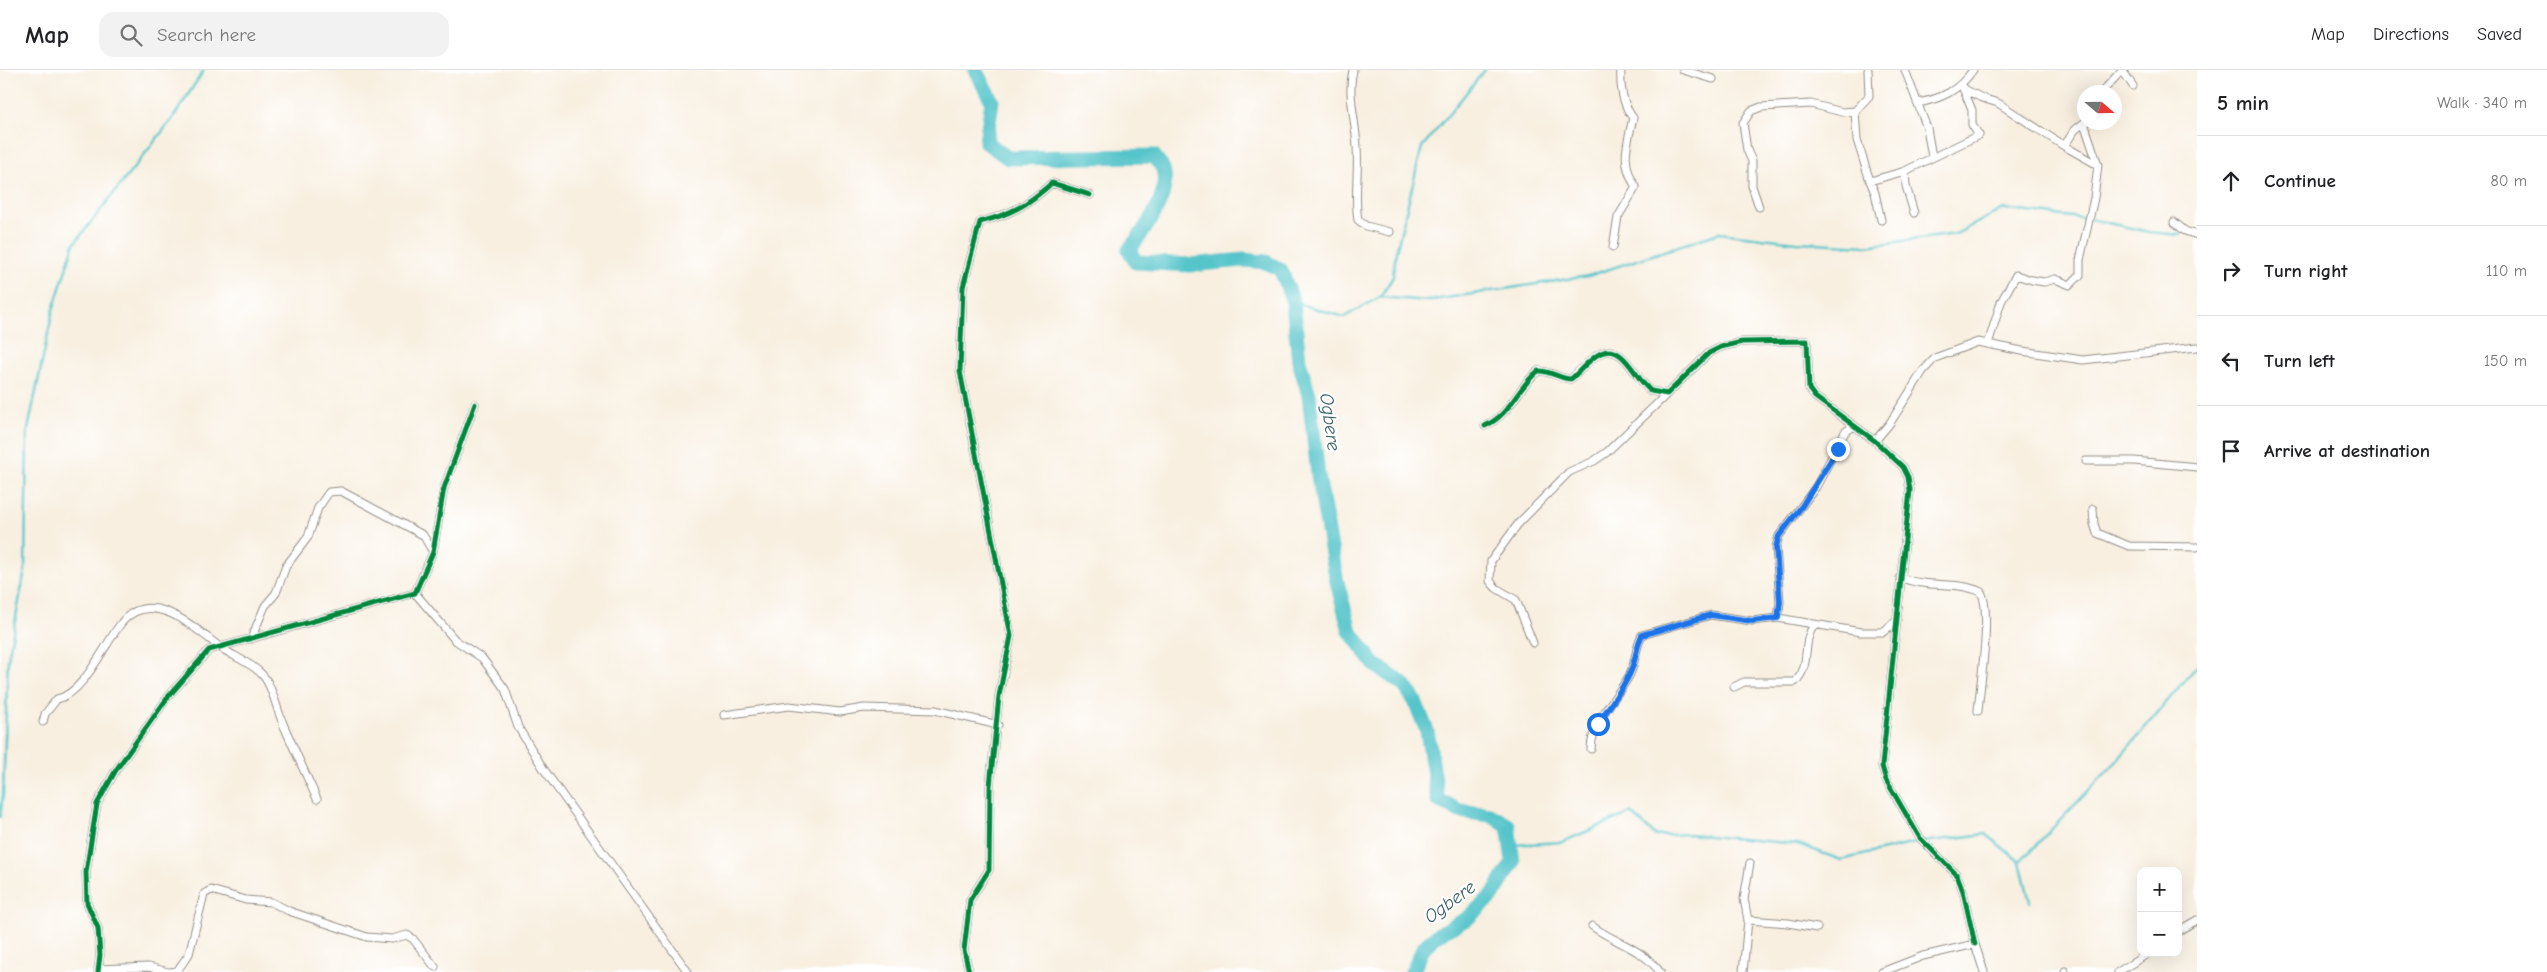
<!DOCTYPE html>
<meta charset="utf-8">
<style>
body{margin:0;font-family:"Comic Neue",sans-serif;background:#f2f2f2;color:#202124}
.controls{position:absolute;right:15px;bottom:15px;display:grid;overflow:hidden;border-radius:10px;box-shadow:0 5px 20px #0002}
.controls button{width:45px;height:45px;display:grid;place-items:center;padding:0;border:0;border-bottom:1px solid #e0e0e0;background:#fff;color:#202124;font:25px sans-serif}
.compass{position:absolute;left:2077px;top:15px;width:45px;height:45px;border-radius:50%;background:#fff;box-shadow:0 5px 20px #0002;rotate:110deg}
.stop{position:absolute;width:15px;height:15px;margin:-11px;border:4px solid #1a73e8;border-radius:50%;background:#fff}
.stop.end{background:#1a73e8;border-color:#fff;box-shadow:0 1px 5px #0008}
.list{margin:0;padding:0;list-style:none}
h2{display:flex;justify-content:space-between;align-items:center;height:65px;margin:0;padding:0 20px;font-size:21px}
h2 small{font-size:16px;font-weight:400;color:#757577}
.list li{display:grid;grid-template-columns:32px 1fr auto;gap:15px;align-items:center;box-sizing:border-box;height:90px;padding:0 20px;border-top:1px solid #e0e0e0}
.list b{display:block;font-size:19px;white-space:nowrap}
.list em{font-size:16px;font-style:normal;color:#757577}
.icon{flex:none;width:28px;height:28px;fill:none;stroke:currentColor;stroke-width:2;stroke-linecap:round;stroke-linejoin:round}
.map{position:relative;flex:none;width:2197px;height:902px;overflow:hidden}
header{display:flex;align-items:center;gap:30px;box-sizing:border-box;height:70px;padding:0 25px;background:#fff;border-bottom:1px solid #e0e0e0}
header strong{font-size:24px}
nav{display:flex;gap:28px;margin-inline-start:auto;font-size:18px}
.search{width:350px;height:45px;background:#f2f2f2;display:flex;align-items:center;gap:12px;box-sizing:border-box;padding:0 18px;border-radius:15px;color:#757577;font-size:19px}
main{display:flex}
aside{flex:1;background:#fff}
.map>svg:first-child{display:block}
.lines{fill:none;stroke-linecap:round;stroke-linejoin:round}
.stream{stroke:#57c5cb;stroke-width:2.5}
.river{stroke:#57c5cb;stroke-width:15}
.street-casing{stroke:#928d86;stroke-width:9}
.street{stroke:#fff;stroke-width:7}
.cycleway-casing{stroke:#fff;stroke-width:8}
.cycleway{stroke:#00873e;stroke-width:5}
.route{stroke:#1a73e8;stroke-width:6}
.labels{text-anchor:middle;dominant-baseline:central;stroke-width:4.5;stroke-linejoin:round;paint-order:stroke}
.water-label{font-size:19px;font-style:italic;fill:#3a6163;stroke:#fff}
</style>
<header>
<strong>Map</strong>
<div class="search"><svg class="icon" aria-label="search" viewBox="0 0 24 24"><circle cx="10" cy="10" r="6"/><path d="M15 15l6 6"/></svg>Search here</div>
<nav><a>Map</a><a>Directions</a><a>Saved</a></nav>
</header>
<main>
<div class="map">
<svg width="2197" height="902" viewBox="0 0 2197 902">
<rect width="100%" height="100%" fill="#fff"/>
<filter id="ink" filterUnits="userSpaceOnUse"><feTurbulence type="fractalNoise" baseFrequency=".02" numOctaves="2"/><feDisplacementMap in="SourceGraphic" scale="10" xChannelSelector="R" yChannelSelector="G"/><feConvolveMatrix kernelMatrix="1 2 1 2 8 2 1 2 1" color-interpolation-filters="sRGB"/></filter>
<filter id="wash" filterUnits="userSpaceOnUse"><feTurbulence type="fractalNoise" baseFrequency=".0096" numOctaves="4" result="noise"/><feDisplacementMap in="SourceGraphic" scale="20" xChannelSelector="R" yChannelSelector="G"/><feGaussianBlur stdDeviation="1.12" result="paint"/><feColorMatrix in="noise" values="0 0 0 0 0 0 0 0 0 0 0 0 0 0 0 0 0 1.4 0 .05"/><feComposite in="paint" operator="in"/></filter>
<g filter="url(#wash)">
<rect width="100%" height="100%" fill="#f8efe0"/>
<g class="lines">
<path class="stream" d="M1381,226l12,-19 3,-25 26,-105 63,-77
M1293,232l51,15 36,-20 47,4 161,-25 131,-43 78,9 69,4 90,-12 47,-25 87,10 59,13 32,3
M0,747l3,-23 5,-135 17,-89 2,-136 26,-124 21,-66 99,-126 31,-48
M1511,775l51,-3 69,-29 25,23 32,-2 110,10 43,16 74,-17 71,-9 34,28 10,40
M2020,792l96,-100 81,-96"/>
<path class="river" d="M975,0l17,31 -6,41 22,16 146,-2c3,4 7,9 9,13 8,27 -19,62 -34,81l7,12 54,3 53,-5 23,2 15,8 12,32 6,59 10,34 9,80 19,107 13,49 24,33 30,21 11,16 12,30 11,69 22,11 30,4 18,10 5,37 -20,33 -25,23 -31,17 -13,12 -12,25"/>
</g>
</g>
<g filter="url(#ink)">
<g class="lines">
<g class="street-casing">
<path id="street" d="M1353,0c-6,24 3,52 4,77 2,25 -3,49 1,73l8,6 24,6
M1683,0l30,9
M1905,0l22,58 5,29
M1962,16l4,4 16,8 16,5 66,43
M2102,22l20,-22 11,16
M1917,33c25,-4 42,-13 56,-33
M1855,41l2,29 13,41 35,-10
M2086,52l-1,4 13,39
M1870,111l5,12 6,27
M1759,137l-7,-21v-25l-5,-11 -4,-27 8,-12 10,-4 50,-3 31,8 13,-1 14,-15 -1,-26
M1914,143l-8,-27 -1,-15 74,-36 -7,-10v-15l-10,-24
M2174,152l11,9 12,4
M1613,177l5,-30 18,-30c-16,-24 -9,-42 -3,-69 -11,-14 -13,-31 -12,-48
M1988,274l13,-42 15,-27 16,5 12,2 11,-3 15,6 10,-10v-15l14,-62 4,-33 -34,-19 11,-16 10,-8
M1485,356c26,-12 32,-38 53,-55 12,-1 21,8 33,8 9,-8 19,-21 30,-26 23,-11 35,28 50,38l16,3 42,-41 12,-6 21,-5 65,-1 2,48 6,8 60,44 28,26 5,10 2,13 -28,276 4,14 34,58 37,37 6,16 12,53
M1875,371l15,-18 33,-52 12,-13 43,-16 44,9 61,9 114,-13
M2086,391h48l63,6
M2093,439l1,15 3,9 32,13 68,1
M1900,507c26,12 56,3 81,15 11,19 -1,94 -3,119
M415,523l40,47 27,18 23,31 13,38 25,41 145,204
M1778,548l2,-16 -4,-55 3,-11 37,-49 29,-55 9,-6
M251,569l14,-33 11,-13 10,-27 22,-29 10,-29 11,-16 12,-1 82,44 10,17
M1533,573l-17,-43 -20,-12 -6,-7 1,-20 27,-37 51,-52 25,-11 13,-9 60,-58
M1734,617l10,-5h51c17,-16 6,-39 19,-57
M724,645l65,-9 51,6 24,-4 71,2 63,15
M43,652l2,-8 12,-15c27,-5 48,-56 65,-77 30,-35 72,6 98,25 15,11 40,19 48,36 7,14 10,30 16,43 11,25 22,49 33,73
M1591,679c1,-28 25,-50 38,-73 7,-13 6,-28 13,-41l69,-20 41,6 26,-3 83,14h22l13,-11
M1748,850l-4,-21 6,-36
M1592,856c23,17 50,22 68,46
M2178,861l19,-11
M98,899l51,-2 19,5
M2065,901v1
M98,902l2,-17 -2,-27 -11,-25 -1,-31 11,-68 19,-34 52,-73 41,-47 206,-57 18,-41 11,-64 31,-84
M170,902l7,-1 12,-17 15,-60 7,-4 35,10 25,2 18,9 78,26 25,2 15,-4 6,4 22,28
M969,902l-5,-22 6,-50 19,-30 1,-84 9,-90 12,-60 -51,-265 3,-84 17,-65c32,-8 47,-17 72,-39l38,12
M1743,902l5,-52 40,3 29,5
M1882,902l41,-16 52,-12 9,28
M2118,902l31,-19"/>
</g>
<use href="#street" class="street"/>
<g class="cycleway-casing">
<path id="cycleway" d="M1485,356c26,-12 32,-38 53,-55 12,-1 21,8 33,8 9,-8 19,-21 30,-26 23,-11 35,28 50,38l16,3 42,-41 12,-6 21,-5 65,-1 2,48 6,8 60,44 28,26 5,10 2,13 -28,276 4,14 34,58 37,37 6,16 12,53
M98,902l2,-17 -2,-27 -11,-25 -1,-31 11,-68 19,-34 52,-73 41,-47 206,-57 18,-41 11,-64 31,-84
M969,902l-5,-22 6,-50 19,-30 1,-84 9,-90 12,-60 -51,-265 3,-84 17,-65c32,-8 47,-17 72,-39l38,12"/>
</g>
<use href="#cycleway" class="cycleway"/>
</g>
</g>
<g class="lines" filter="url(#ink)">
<path class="route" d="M1598,654c10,-17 24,-33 32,-51 6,-13 6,-26 12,-38l69,-20 41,6 26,-3 2,-16 -4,-55 3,-11 23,-30 36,-57"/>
</g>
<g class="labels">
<g class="water-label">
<text transform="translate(1330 352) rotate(82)">Ogbere</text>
<text transform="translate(1450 832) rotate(-36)">Ogbere</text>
</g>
</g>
</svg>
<div class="controls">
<button>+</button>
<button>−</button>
</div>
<svg class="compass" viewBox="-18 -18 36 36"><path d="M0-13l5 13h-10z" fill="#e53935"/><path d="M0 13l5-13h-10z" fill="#757577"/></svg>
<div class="stop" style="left:1598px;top:654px"></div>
<div class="stop end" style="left:1838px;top:379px"></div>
</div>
<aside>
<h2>5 min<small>Walk · 340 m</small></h2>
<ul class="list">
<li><svg class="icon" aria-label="ahead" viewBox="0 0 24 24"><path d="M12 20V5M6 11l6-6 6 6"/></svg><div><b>Continue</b></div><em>80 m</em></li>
<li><svg class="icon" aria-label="right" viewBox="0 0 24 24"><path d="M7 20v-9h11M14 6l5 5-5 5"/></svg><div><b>Turn right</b></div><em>110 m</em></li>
<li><svg class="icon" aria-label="left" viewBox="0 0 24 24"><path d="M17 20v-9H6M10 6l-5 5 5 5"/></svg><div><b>Turn left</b></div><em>150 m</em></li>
<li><svg class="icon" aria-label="arrive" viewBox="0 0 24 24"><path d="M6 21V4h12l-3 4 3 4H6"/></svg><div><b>Arrive at destination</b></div></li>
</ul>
</aside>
</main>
